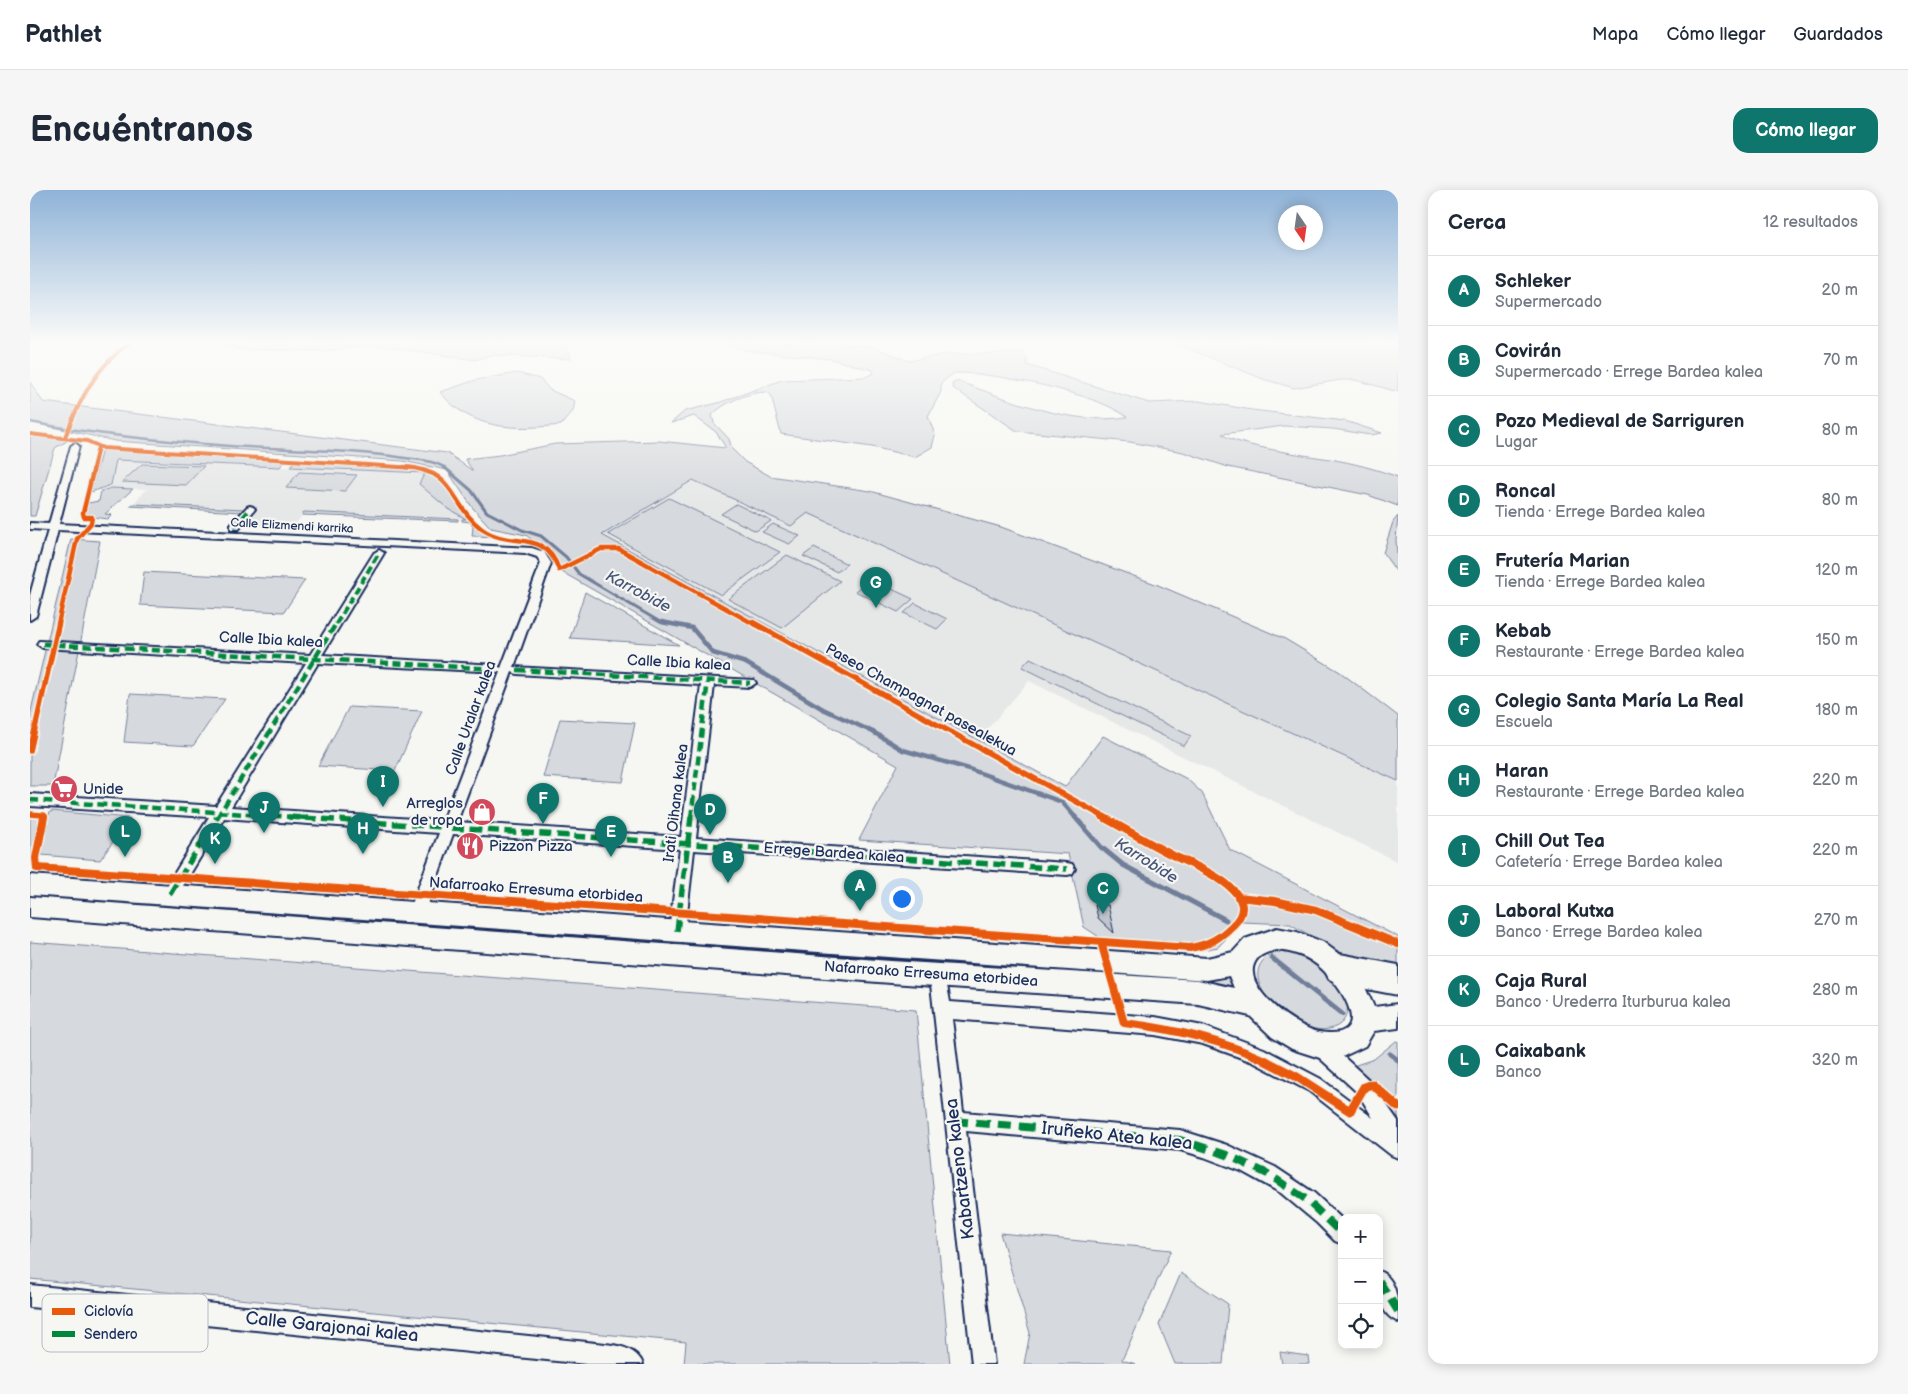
<!DOCTYPE html>
<html lang="es">
<meta charset="utf-8">
<style>
body{margin:0;font-family:"Balsamiq Sans",sans-serif;background:#f6f6f7;color:#1f2937}
.controls{position:absolute;right:15px;bottom:15px;display:grid;overflow:hidden;border-radius:10px;box-shadow:0 2px 12px #0003}
.controls button{width:45px;height:45px;display:grid;place-items:center;padding:0;border:0;border-bottom:1px solid #e0e1e3;background:#fff;color:#1f2937;font:25px sans-serif}
.compass{position:absolute;left:1248px;top:15px;width:45px;height:45px;border-radius:50%;background:#fff;box-shadow:0 2px 12px #0003;rotate:167deg}
.you{position:absolute;left:871px;top:708px;width:18px;height:18px;margin:-12px;border:4px solid #fff;border-radius:50%;background:#1a73e8;box-shadow:0 0 0 8px #1a73e833}
.badge{display:grid;place-items:center;width:32px;height:32px;border-radius:50%;background:#0f766e;color:#fff;font-size:16px;font-weight:700}
.pin{position:absolute;translate:-50% -41px;filter:drop-shadow(0 1px 2px #0008)}
.pin::after{content:'';position:absolute;top:26px;width:18px;height:15px;background:inherit;clip-path:polygon(0 0,100% 0,50% 100%)}
.list{margin:0;padding:0;list-style:none}
h2{display:flex;justify-content:space-between;align-items:center;height:65px;margin:0;padding:0 20px;font-size:21px}
h2 small{font-size:16px;font-weight:400;color:#747a83}
.list li{display:grid;grid-template-columns:32px 1fr auto;gap:15px;align-items:center;box-sizing:border-box;height:70px;padding:0 20px;border-top:1px solid #e0e1e3}
.list b{display:block;font-size:19px;white-space:nowrap}
.list p{margin:0;font-size:16px;white-space:nowrap;color:#747a83}
.list em{font-size:16px;font-style:normal;color:#747a83}
.icon{flex:none;width:28px;height:28px;fill:none;stroke:currentColor;stroke-width:2;stroke-linecap:round;stroke-linejoin:round}
.map{position:relative;flex:none;width:1368px;height:1174px;overflow:hidden;border-radius:15px}
header{display:flex;align-items:center;gap:30px;box-sizing:border-box;height:70px;padding:0 25px;background:#fff;border-bottom:1px solid #e0e1e3}
header strong{font-size:24px}
nav{display:flex;gap:28px;margin-inline-start:auto;font-size:18px}
.intro{display:flex;align-items:center;justify-content:space-between;box-sizing:border-box;height:120px;padding:0 30px}
h1{margin:0;font-size:35px}
.button{padding:12px 22px;border-radius:15px;background:#0f766e;color:#fff;font-size:18px;font-weight:700}
main{display:flex;gap:30px;padding:0 30px}
aside{flex:1;background:#fff;border-radius:15px;box-shadow:0 2px 12px #0003}
.map>svg:first-child{display:block}
.built{fill:#e6e7e7}
.green{fill:#d6d9dd;stroke:#78849e}
.lines{fill:none;stroke-linecap:round;stroke-linejoin:round}
.stream-far3{stroke:#717e99;stroke-width:2.5}
.stream-far2{stroke:#717e99;stroke-width:3}
.stream-far1{stroke:#717e99;stroke-width:4.5}
.stream{stroke:#717e99;stroke-width:5}
.building{fill:#c0c4cd;stroke:#1b2f5e}
.street-casing{stroke:#1b2f5e;stroke-width:4}
.secondary-casing{stroke:#1b2f5e;stroke-width:4}
.highway-casing{stroke:#1b2f5e;stroke-width:4}
.street{fill:#f6f6f2;fill-rule:evenodd}
.secondary{fill:#f6f6f2;fill-rule:evenodd}
.highway{fill:#f6f6f2;fill-rule:evenodd}
.quiet-far3{stroke:#00873e;stroke-width:4;stroke-dasharray:8 4;stroke-linecap:butt}
.quiet-far2{stroke:#00873e;stroke-width:4.5;stroke-dasharray:9 4.5;stroke-linecap:butt}
.quiet-far1{stroke:#00873e;stroke-width:5.5;stroke-dasharray:12 5.5;stroke-linecap:butt}
.quiet{stroke:#00873e;stroke-width:8;stroke-dasharray:14 8;stroke-linecap:butt}
.cycleway-far4-casing{stroke:#f6f6f2;stroke-width:5.5}
.cycleway-far3-casing{stroke:#f6f6f2;stroke-width:7}
.cycleway-far2-casing{stroke:#f6f6f2;stroke-width:9}
.cycleway-far1-casing{stroke:#f6f6f2;stroke-width:11}
.cycleway-casing{stroke:#f6f6f2;stroke-width:12}
.cycleway-far4{stroke:#e8590c;stroke-width:4}
.cycleway-far3{stroke:#e8590c;stroke-width:4.5}
.cycleway-far2{stroke:#e8590c;stroke-width:5.5}
.cycleway-far1{stroke:#e8590c;stroke-width:8}
.cycleway{stroke:#e8590c;stroke-width:9}
.labels{text-anchor:middle;dominant-baseline:central;stroke-width:4.5;stroke-linejoin:round;paint-order:stroke}
.far-street-label{font-size:12px;fill:#1b2f5e;stroke:#f6f6f2}
.street-label{font-size:15px;fill:#1b2f5e;stroke:#f6f6f2}
.poi-label{font-size:15px;fill:#1b2f5e;stroke:#f6f6f2;text-anchor:start}
.water-label{font-size:16px;font-style:italic;fill:#46567b;stroke:#f6f6f2}
.near-street-label{font-size:18px;fill:#1b2f5e;stroke:#f6f6f2}
.key{fill:#f6f6f2;stroke:#b4bac6;stroke-width:1}
.key-label{font-size:14px;fill:#1b2f5e}
</style>
<header>
<strong>Pathlet</strong>
<nav><a>Mapa</a><a>Cómo llegar</a><a>Guardados</a></nav>
</header>
<div class="intro"><h1>Encuéntranos</h1><a class="button">Cómo llegar</a></div>
<main>
<div class="map">
<svg width="1368" height="1174" viewBox="0 0 1368 1174">
<rect width="100%" height="100%" fill="#f6f6f2"/>
<filter id="ink" filterUnits="userSpaceOnUse"><feTurbulence type="fractalNoise" baseFrequency=".02" numOctaves="2"/><feDisplacementMap in="SourceGraphic" scale="10" xChannelSelector="R" yChannelSelector="G"/><feConvolveMatrix kernelMatrix="1 2 1 2 8 2 1 2 1" color-interpolation-filters="sRGB"/></filter>
<g filter="url(#ink)">
<path class="built" d="M86,270l309,13 -6,11 28,24 21,11 -163,-7 -13,16 -51,-3 13,-15 -121,-6 14,-15 -36,-1z
M664,290l97,46 17,-13 590,268v81l-369,-181 -51,59 -376,-205z"/>
<path class="green" d="M189,153h289l31,2 24,-2 7,11 1,5 -80,-4 -15,5 -101,-15 -51,6 -87,-2z
M681,153h120l43,4 35,14 38,-7 76,-1 4,4v8l6,2 116,36 50,-2 53,9 93,11 37,12 -12,2 -37,-6 -49,-3 -62,8c13,12 88,22 108,25 23,4 46,10 68,18v29l-30,-11 -140,-28 -45,-15 -53,-10 -113,-11 -64,-43 -1,-4 5,-3c53,19 113,45 170,36 -30,-24 -134,-45 -173,-44l-13,10v9l-13,24 7,19 -3,12 -17,10 -43,-10 -91,-13 -10,-39 -4,-3c-18,0 -43,10 -55,23l2,8 15,16 3,10 13,13 25,14 100,15 131,36 157,58 127,54 55,33 58,44v65l-590,-268 -17,13 -98,-46 -91,55 463,252 38,-51 84,43 15,14 28,57 168,87v35l-22,-4 -34,-15 -52,-29 -48,-2 -24,25 -21,4 -84,-5 -29,-19 -16,-73 -209,-14 39,-75 -336,-193 -6,-13 -30,-24 -35,-7 -19,-21 -25,-37 -44,-9 -288,-20 -85,-19v-40l13,20 404,51 26,18 -8,-12 35,-4 55,-11 104,-3 67,7 -10,-16 -22,-16 -23,7 14,-12 33,-8 64,-23 83,-3 9,-4 -1,-3 -42,-11 -81,-8 -23,-7z
M1144,153h224v49l-42,-12h-16l-46,8 -31,-9z
M487,183l23,6 10,11 25,11 -2,10 -12,14c-46,5 -89,6 -121,-33l36,-12z
M0,245l37,6 -12,7 -20,68h-5z
M72,259l184,11 -6,7 -164,-7 -5,25 -20,7z
M265,271c30,1 126,0 145,18 15,14 26,33 39,48l7,6 15,4 -29,-1 1,-9 -3,-5 -8,-1v-2h4l-19,-11 -28,-24 6,-11 -135,-6z
M112,274l62,2 -18,19 -64,-3z
M269,282l58,3 -12,16 -59,-3z
M81,298l22,1 -28,25 7,1 -4,4 -23,-3 3,-13 11,-2 2,-10z
M639,308l111,54 -59,43 -113,-61z
M103,314l111,5 -2,3 -112,-6z
M706,314l35,17 -15,10 -35,-17z
M274,322l154,7v2l-156,-6z
M1368,326l-2,24 2,30 -2,1 -13,-18 10,-31z
M743,334l27,12 -11,8 -27,-12z
M41,349l29,2 -47,245h-23v-71z
M784,358l33,16 -10,8 -34,-16z
M757,365l53,26 -58,47 -54,-29z
M114,382l161,8 -21,32 -144,-7z
M841,389l42,20 -15,13 -43,-21z
M555,402l94,53 -109,-7z
M885,413l32,16 -10,10 -33,-16z
M1000,468l161,78 -7,10 -162,-79z
M100,504l95,5 -32,47 -69,-4z
M319,517l73,4 -27,60 -77,-5z
M530,529l75,4 -12,59 -80,-5z
M21,621l79,7 -30,42 -70,-6v-39l18,1z
M144,713l1055,73 5,14 -1065,-80z
M0,752l886,68 34,354h-266l2,-22 -656,-63z
M1246,762c10,0 21,0 30,5 8,4 18,11 25,17 15,12 27,45 2,54 -37,13 -109,-55 -57,-76z
M1366,851h2v86l-45,-61 21,-7z
M970,1043l171,17 -49,110 14,4h-112l6,-31z
M1151,1083l47,31 -5,60h-48l-16,-39z
M1250,1162l28,4 1,8h-27z"/>
<g class="lines">
<path class="stream-far3" d="M0,232c66,13 133,19 200,24 58,4 117,3 175,12 13,2 29,2 40,10"/>
<path class="stream-far2" d="M414,277l27,23 16,22 35,18 19,6 25,21 13,17 81,48 8,2"/>
<path class="stream-far1" d="M632,432l30,6 21,25 33,10 77,46 50,23 30,18 66,19 93,33 14,16"/>
<path class="stream" d="M1045,627l26,30 22,18 103,55
M1242,768l70,56
M1360,864l8,6"/>
</g>
<path class="building" d="M1065,715h13l6,28 -16,-15z"/>
<g class="lines">
<g class="street-casing">
<path id="street" d="M45,253l4,3 -20,78 473,24 12,4 7,11 -37,104 240,13 2,3 -6,4 -36,-2 -18,153 371,25 5,1 3,5 -3,5 -5,1 -373,-25 -9,81 -2,5 -6,2 -6,-2 -2,-5 11,-82 -227,-15 -28,78 -2,5 -6,2 -6,-2 -2,-5 30,-79 -215,-15 -49,81 -5,2 -5,-2 -3,-5 3,-5 44,-72 -179,-11v-12l186,12 90,-143 -263,-15 -6,-4 2,-3 271,14 64,-102 5,-3 5,3 -62,102 174,10 5,3 40,-105 -4,-6 -12,-4 -467,-23 -22,86 -6,4v-25l18,-65 -18,-1v-6l19,1 22,-78zM288,473l182,9 -57,149 -212,-14zM482,482l5,2 184,11 -20,152 -224,-15z
M220,316l3,1 2,2 -16,20h-8v-4l16,-18z
M908,777l6,2 6,33 205,15 48,9 61,23 57,30 52,39 -15,-25 -46,-42 -3,-6 3,-6 6,-3 6,3 46,42 28,40v37l-7,-3 -82,-64 -56,-29 -50,-18 -48,-9 -203,-16 11,93 217,18 47,15 48,22 39,26 28,26v25l-7,-3 -18,-18 -36,-30 -40,-22 -37,-14 -24,-7 -214,-19 28,233h-22l-42,-389 2,-6z
M1349,1081c19,8 19,32 19,51 -21,-9 -19,-32 -19,-51z
M0,1095l557,57c20,3 47,1 56,22h-57l-556,-57z"/>
</g>
<g class="secondary-casing">
<path id="secondary" d="M0,685l1177,83 26,-6 12,-13 32,-11 20,4 26,10 25,19 11,13 15,33 24,-3v24l-24,3 -9,15 -23,11 -22,1 -28,-9 -20,-12 -22,-21 -52,-12 -307,-21 -861,-66v-20l861,64 307,19 36,8 -5,-12 -22,4 -1177,-85zM1247,760c13,2 25,4 36,12 25,16 68,80 6,70 -22,-4 -78,-44 -64,-70 4,-8 14,-10 22,-12z"/>
</g>
<g class="highway-casing">
<path id="highway" d="M1310,764l58,11v30l-58,-11 -11,-5 -5,-10 5,-10z"/>
</g>
<use href="#street" class="street"/>
<use href="#secondary" class="secondary"/>
<use href="#highway" class="highway"/>
<path class="quiet-far3" d="M205,337l15,-18
M306,434l43,-71"/>
<path class="quiet-far2" d="M13,454l453,25
M487,480l233,13
M0,610l278,18
M187,628l120,-196
M661,628l17,-138"/>
<path class="quiet-far1" d="M258,627l156,10
M422,638l615,41
M140,704l47,-77
M647,741l14,-114"/>
<path class="quiet" d="M924,931l226,19 47,15 41,19 39,26 35,34
M1349,1091l19,30"/>
<g class="cycleway-far4-casing">
<path id="cycleway-far4" d="M0,244l57,7 16,7 312,20
M35,247c15,-38 31,-70 64,-94
M63,278l5,-21"/>
</g>
<g class="cycleway-far3-casing">
<path id="cycleway-far3" d="M374,277c53,3 45,37 78,62 29,21 62,-2 77,41l42,-21h18l135,75
M28,434l19,-85 14,-16 1,-6h-8l-1,-4 11,-46"/>
</g>
<g class="cycleway-far2-casing">
<path id="cycleway-far2" d="M722,432l354,196
M0,561l29,-129
M0,624l14,1 -1,3"/>
</g>
<g class="cycleway-far1-casing">
<path id="cycleway-far1" d="M14,627l-8,41 1,10 1153,80c19,-3 30,-10 43,-23 34,-32 -38,-59 -59,-69 -24,-12 -47,-26 -71,-39
M1208,707l37,4 41,9 82,34
M1071,752l23,81c51,6 97,17 143,38"/>
</g>
<g class="cycleway-casing">
<path id="cycleway" d="M1234,870l33,17 53,34
M1320,921l14,-24 8,-3 26,23"/>
</g>
<use href="#cycleway-far4" class="cycleway-far4"/>
<use href="#cycleway-far3" class="cycleway-far3"/>
<use href="#cycleway-far2" class="cycleway-far2"/>
<use href="#cycleway-far1" class="cycleway-far1"/>
<use href="#cycleway" class="cycleway"/>
</g>
</g>
<linearGradient id="sky" x2="0" y2="1"><stop stop-color="#8fb3d8"/><stop offset="0.48" stop-color="#fbfbf9"/><stop offset="1" stop-color="#fbfbf9" stop-opacity="0"/></linearGradient>
<rect width="1368" height="317" fill="url(#sky)"/>
<defs>
<g id="supermarket-disc" transform="scale(1.4375)"><circle r="9.5" fill="#d1495b" stroke="#f6f6f2"/><path d="M-6-5.5h2.5l.6 2H6L4.5 2H-2.5L-4.4-4H-6ZM-1.5 3.2a1.3 1.3 0 1 0 .1 0ZM3 3.2a1.3 1.3 0 1 0 .1 0Z" fill="#fff"/></g>
<g id="shop-disc" transform="scale(1.4375)"><circle r="9.5" fill="#d1495b" stroke="#f6f6f2"/><path d="M-5-2.5h2.3a2.7 3.5 0 0 1 5.4 0H5L5.5 6h-11ZM-1.5-2.5h3a1.5 2.3 0 0 0-3 0Z" fill="#fff"/></g>
<g id="restaurant-disc" transform="scale(1.4375)"><circle r="9.5" fill="#d1495b" stroke="#f6f6f2"/><path d="M-5-6h1v4h1v-4h1v4h1v-4h1v5L-1.5 .5V6h-2V.5L-5-1ZM5-6V6H3V1.5H1.5Q1.5-4 5-6Z" fill="#fff"/></g>
</defs>
<g fill-rule="evenodd">
<use href="#supermarket-disc" x="34" y="599"/>
<use href="#shop-disc" x="452" y="622"/>
<use href="#restaurant-disc" x="440" y="656"/>
</g>
<g class="labels">
<g class="far-street-label">
<text transform="translate(262 336) rotate(3)">Calle Elizmendi karrika</text>
</g>
<g class="street-label">
<text transform="translate(241 450) rotate(3)">Calle Ibia kalea</text>
<text transform="translate(649 473) rotate(3)">Calle Ibia kalea</text>
<text transform="translate(891 510) rotate(29)">Paseo Champagnat pasealekua</text>
<text transform="translate(441 528) rotate(-70)">Calle Uralar kalea</text>
<text transform="translate(646 613) rotate(-83)">Irati Oihana kalea</text>
<text transform="translate(804 663) rotate(4)">Errege Bardea kalea</text>
<text transform="translate(506 700) rotate(4)">Nafarroako Erresuma etorbidea</text>
<text transform="translate(901 784) rotate(4)">Nafarroako Erresuma etorbidea</text>
</g>
<g class="poi-label">
<text x="53" y="599">Unide</text>
<text x="433" y="613" text-anchor="end">Arreglos<tspan x="433" dy="17">de ropa</tspan></text>
<text x="459" y="656">Pizzon Pizza</text>
</g>
<g class="water-label">
<text transform="translate(608 402) rotate(28)">Karrobide</text>
<text transform="translate(1116 671) rotate(32)">Karrobide</text>
</g>
<g class="near-street-label">
<text transform="translate(1087 946) rotate(6)">Iruñeko Atea kalea</text>
<text transform="translate(930 979) rotate(-97)">Kabartzeno kalea</text>
<text transform="translate(302 1137) rotate(6)">Calle Garajonai kalea</text>
</g>
</g>
<rect x="12" y="1104" width="166" height="58" rx="8" class="key"/>
<rect x="22" y="1118" width="23" height="7" fill="#e8590c"/>
<rect x="22" y="1141" width="23" height="6" fill="#00873e"/>
<g class="key-label">
<text x="54" y="1126">Ciclovía</text>
<text x="54" y="1149">Sendero</text>
</g>
</svg>
<div class="controls">
<button>+</button>
<button>−</button>
<button><svg class="icon" aria-label="locate" viewBox="0 0 24 24"><circle cx="12" cy="12" r="6"/><path d="M12 2v4M12 18v4M2 12h4M18 12h4"/></svg></button>
</div>
<svg class="compass" viewBox="-18 -18 36 36"><path d="M0-13l5 13h-10z" fill="#e53935"/><path d="M0 13l5-13h-10z" fill="#747a83"/></svg>
<div class="you"></div>
<div class="pin badge" style="left:830px;top:721px">A</div>
<div class="pin badge" style="left:698px;top:693px">B</div>
<div class="pin badge" style="left:1073px;top:724px">C</div>
<div class="pin badge" style="left:680px;top:645px">D</div>
<div class="pin badge" style="left:581px;top:667px">E</div>
<div class="pin badge" style="left:513px;top:634px">F</div>
<div class="pin badge" style="left:846px;top:418px">G</div>
<div class="pin badge" style="left:333px;top:664px">H</div>
<div class="pin badge" style="left:353px;top:617px">I</div>
<div class="pin badge" style="left:234px;top:643px">J</div>
<div class="pin badge" style="left:185px;top:674px">K</div>
<div class="pin badge" style="left:95px;top:667px">L</div>
</div>
<aside>
<h2>Cerca<small>12 resultados</small></h2>
<ul class="list">
<li><span class="badge">A</span><div><b>Schleker</b><p>Supermercado</p></div><em>20 m</em></li>
<li><span class="badge">B</span><div><b>Covirán</b><p>Supermercado · Errege Bardea kalea</p></div><em>70 m</em></li>
<li><span class="badge">C</span><div><b>Pozo Medieval de Sarriguren</b><p>Lugar</p></div><em>80 m</em></li>
<li><span class="badge">D</span><div><b>Roncal</b><p>Tienda · Errege Bardea kalea</p></div><em>80 m</em></li>
<li><span class="badge">E</span><div><b>Frutería Marian</b><p>Tienda · Errege Bardea kalea</p></div><em>120 m</em></li>
<li><span class="badge">F</span><div><b>Kebab</b><p>Restaurante · Errege Bardea kalea</p></div><em>150 m</em></li>
<li><span class="badge">G</span><div><b>Colegio Santa María La Real</b><p>Escuela</p></div><em>180 m</em></li>
<li><span class="badge">H</span><div><b>Haran</b><p>Restaurante · Errege Bardea kalea</p></div><em>220 m</em></li>
<li><span class="badge">I</span><div><b>Chill Out Tea</b><p>Cafetería · Errege Bardea kalea</p></div><em>220 m</em></li>
<li><span class="badge">J</span><div><b>Laboral Kutxa</b><p>Banco · Errege Bardea kalea</p></div><em>270 m</em></li>
<li><span class="badge">K</span><div><b>Caja Rural</b><p>Banco · Urederra Iturburua kalea</p></div><em>280 m</em></li>
<li><span class="badge">L</span><div><b>Caixabank</b><p>Banco</p></div><em>320 m</em></li>
</ul>
</aside>
</main>
